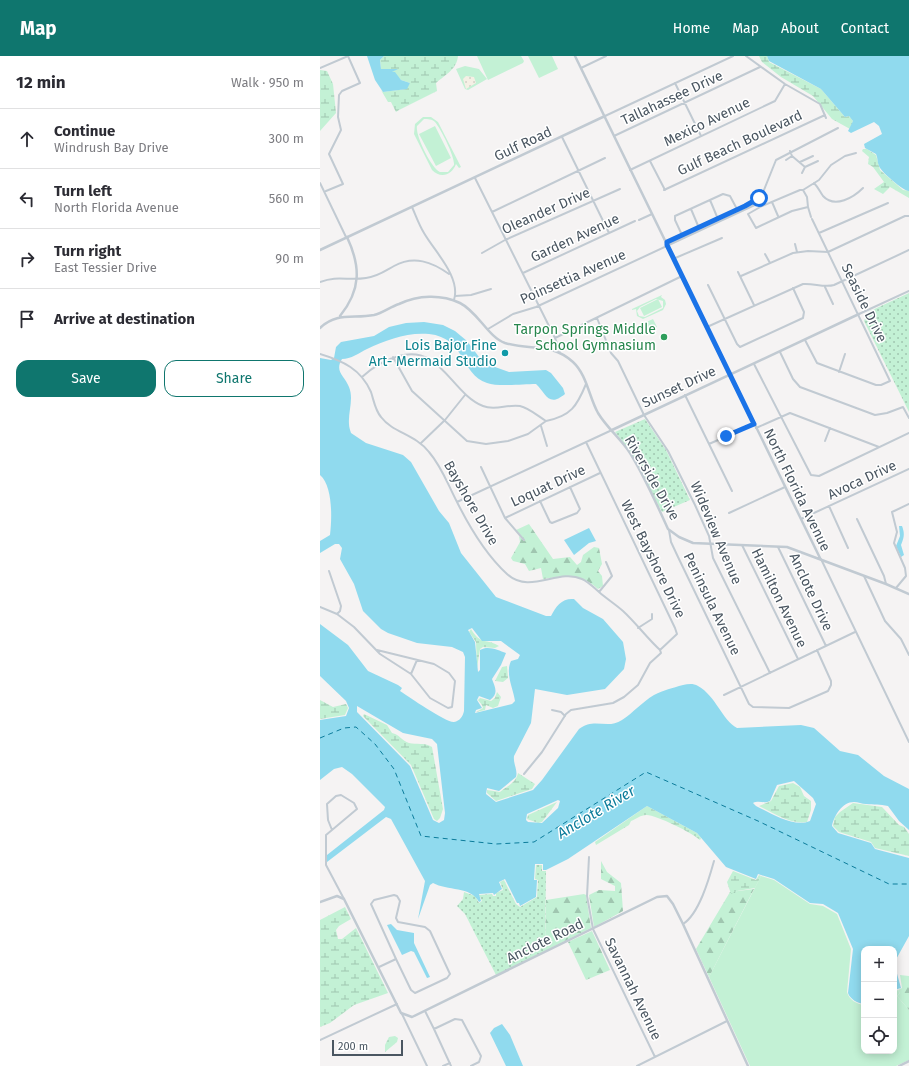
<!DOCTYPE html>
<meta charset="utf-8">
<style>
body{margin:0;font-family:"Fira Sans",sans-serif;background:#f2f2f3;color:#2b2b33}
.controls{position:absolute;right:12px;bottom:12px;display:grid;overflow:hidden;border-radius:8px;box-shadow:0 2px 10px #0003}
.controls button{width:36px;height:36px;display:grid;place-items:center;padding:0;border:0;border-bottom:1px solid #e1e1e2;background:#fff;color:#2b2b33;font:20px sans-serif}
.scale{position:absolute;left:12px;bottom:10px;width:71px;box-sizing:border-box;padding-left:4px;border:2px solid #4a5661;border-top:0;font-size:11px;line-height:14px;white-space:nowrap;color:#4a5661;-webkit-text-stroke:3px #fff;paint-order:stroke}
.stop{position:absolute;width:12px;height:12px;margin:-9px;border:3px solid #1a73e8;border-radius:50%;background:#fff}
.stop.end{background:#1a73e8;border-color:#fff;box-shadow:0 1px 4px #0008}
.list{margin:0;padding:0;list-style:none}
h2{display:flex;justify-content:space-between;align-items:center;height:52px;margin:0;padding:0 16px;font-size:17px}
h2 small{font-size:13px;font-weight:400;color:#7c7c81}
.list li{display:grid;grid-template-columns:26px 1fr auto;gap:12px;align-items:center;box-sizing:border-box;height:60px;padding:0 16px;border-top:1px solid #e1e1e2}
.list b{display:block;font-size:15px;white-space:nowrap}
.list p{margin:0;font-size:13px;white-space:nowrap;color:#7c7c81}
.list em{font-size:13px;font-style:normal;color:#7c7c81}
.actions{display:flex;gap:8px;padding:12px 16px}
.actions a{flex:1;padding:9px 0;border:1px solid #0f766e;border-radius:12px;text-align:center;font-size:14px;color:#0f766e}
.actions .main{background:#0f766e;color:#fff}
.icon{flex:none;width:22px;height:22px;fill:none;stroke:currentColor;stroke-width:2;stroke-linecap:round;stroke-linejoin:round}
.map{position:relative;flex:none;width:589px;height:1010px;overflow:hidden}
header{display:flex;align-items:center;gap:24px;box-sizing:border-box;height:56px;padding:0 20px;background:#0f766e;color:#fff}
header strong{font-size:19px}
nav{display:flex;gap:22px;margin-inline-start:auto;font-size:14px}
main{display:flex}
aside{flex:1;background:#fff}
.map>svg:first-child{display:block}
.grass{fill:#c3f1d5;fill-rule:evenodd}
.forest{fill:url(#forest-firs)}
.wetland{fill:url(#wetland-marsh)}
.sand{fill:url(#sand-dots)}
.park{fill:url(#park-dots)}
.water{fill:#90daee;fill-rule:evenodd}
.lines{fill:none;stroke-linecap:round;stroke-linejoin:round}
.ferry{stroke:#0c7c9b;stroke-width:1;stroke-dasharray:5 4;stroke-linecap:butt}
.minor{stroke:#c1cad2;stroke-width:2}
.tertiary{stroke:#c1cad2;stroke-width:2.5}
.route{stroke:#1a73e8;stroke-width:5}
.leisure-dot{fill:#2e9e5b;stroke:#fff;stroke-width:1.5}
.culture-dot{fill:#0f9aa8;stroke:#fff;stroke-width:1.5}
.labels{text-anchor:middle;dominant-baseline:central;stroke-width:3;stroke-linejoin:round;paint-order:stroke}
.street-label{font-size:14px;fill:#4a5661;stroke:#fff}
.leisure-label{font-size:14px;fill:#27864d;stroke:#fff;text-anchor:end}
.culture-label{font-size:14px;fill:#0d838f;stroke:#fff;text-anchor:end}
.water-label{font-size:15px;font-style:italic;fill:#0c7c9b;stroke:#fff}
</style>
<header>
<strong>Map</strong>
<nav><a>Home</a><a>Map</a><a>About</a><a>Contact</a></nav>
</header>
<main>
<aside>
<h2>12 min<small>Walk · 950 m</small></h2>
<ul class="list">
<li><svg class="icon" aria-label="ahead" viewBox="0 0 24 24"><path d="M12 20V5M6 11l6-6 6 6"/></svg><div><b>Continue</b><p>Windrush Bay Drive</p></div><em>300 m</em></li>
<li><svg class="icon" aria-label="left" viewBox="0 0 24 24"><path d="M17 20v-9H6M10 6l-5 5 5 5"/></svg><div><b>Turn left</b><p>North Florida Avenue</p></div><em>560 m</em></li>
<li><svg class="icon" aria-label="right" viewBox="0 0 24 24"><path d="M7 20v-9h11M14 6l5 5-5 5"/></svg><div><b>Turn right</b><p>East Tessier Drive</p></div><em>90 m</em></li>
<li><svg class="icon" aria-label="arrive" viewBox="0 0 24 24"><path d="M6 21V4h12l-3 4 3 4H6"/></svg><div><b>Arrive at destination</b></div></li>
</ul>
<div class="actions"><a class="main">Save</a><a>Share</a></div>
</aside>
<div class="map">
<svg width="589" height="1010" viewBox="0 0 589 1010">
<defs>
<pattern id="forest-firs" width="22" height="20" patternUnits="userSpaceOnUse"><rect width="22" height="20" fill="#c3f1d5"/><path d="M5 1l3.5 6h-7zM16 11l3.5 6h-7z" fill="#a0c6b0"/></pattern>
<pattern id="wetland-marsh" width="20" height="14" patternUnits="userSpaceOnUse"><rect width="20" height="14" fill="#c3f1d5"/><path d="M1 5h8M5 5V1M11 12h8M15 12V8" fill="none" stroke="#a0c6b0"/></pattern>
<pattern id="sand-dots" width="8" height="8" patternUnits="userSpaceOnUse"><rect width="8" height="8" fill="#f5f0e5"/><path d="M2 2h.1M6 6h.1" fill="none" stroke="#d4d0c7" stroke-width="1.8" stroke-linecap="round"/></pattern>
<pattern id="park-dots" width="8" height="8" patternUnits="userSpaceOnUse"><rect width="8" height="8" fill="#c3f1d5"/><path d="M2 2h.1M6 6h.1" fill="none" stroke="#a0c6b0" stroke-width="1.8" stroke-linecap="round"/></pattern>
</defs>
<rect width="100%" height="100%" fill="#f5f3f3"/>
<path class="grass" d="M157,0h44l3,5 -1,2 -35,17z
M208,0h24l6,13 -19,9z
M145,10l14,3 8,10 -19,11 -3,-1 -9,-20z
M103,61h8l7,5 23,45 -2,1 -3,-4c-4,11 -15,15 -24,6l-18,-36 1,-10zM104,63c4,0 8,0 11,3 6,7 20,35 19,43l-6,7h-8c-9,-4 -25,-37 -23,-46z
M115,70l16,32 -15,8 -17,-32z
M342,239l-1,2 4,3 1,4 -3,6 -20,9 -6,-3 -1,-7 -4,1v-1zM336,243l7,2v7l-18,9 -6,-1 -2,-5 3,-4z
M338,243l4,8 -18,9 -4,-8z
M333,263l4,8 -9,4 -2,-2h-2l-2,-5z
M441,820l13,4 36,24 13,2 14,8 14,35 -4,43c2,8 10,12 17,13v46h30v-59l4,-2 2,3 -3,3 12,14v50l-13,6h-146l-41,-89z"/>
<path class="forest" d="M209,468l24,35 17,-2 7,8 4,-3 2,-7 11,-8 5,1 3,16 -4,7 4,5 1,10 -5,3c-20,-17 -30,-13 -55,-10l-2,-11 -12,3 -4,-7 -12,-3 -2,-3 9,-16 -1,-6 5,5 1,-1 -9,-10z
M281,805l6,11 14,11 2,28 -29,16 -5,-32 10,-5 16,1v-5l-14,-7z
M434,833l-45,88 -13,-28 34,-57z
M264,838l2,1 5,33 -46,23 1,-51z
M272,875l18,39 -24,10 -18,-38z
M580,919l9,1v34l-12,-14 3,-3 -2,-3 4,-2z"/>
<path class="wetland" d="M64,0h74c-1,13 -13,19 -22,27l1,8 -38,19 -3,2 -5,-10h-3l-7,-12 2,2 23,-3 4,-6 -9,-3 -10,-8 4,-2 -2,-1h-12l-1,-9z
M439,0h8l2,6 52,27 24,28 4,-1 4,5 -3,8 -18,-10 -19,-23 -32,-19 -19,-15z
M0,14l7,1 6,13 3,29 -16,18z
M543,93h4l9,6 4,15 23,20 6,1v7l-19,-11 -7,7 -9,-5 10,-7 -11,-15 -5,-3 1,-7 -7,-6z
M151,573c10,17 16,9 28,17l-4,2 -12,-1 -3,2 -3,19 -1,-26 -7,-10z
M187,610l1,12 -5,4 -8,-1 7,-14z
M177,636l4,5 -3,9 -5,2 -7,-3 -1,5 -9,2 7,-4 -1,-3 -4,-5 2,-2 11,3 4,-3z
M0,644l13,7 13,-3 2,4 -3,7 -25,4z
M44,658l23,11 5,8c7,1 10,8 17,10 8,2 15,-1 23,4l11,62 -3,9 -3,3 -3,-2 -23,-54 -48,-49z
M198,717l17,11 -3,5 -36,12 -9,-8v-3l13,2c7,-6 16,-9 18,-19z
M473,727l7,4 4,9 7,5v9l-4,12c-16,3 -35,-10 -48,-16l12,-5 8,-15z
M237,746l-15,20 -4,1 -11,-4 1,-4z
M533,747l29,4 17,18 5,2 5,7v22l-34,-8 -4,-6 -32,-10 -6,-6 2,-9 5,-5z
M327,750l50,27 4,5 -1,2c-7,-7 -46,-26 -54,-25 -5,0 -10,4 -15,6l-2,4 -33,20 -1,-3z
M413,815l23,9 3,-5 2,1 -6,12 -18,3 -6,3 -4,-12z
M25,851l6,12 -12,7 -3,4 2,9h4l14,-11 32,65 -34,12 -24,18 -10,4v-107z
M75,980l3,2 -1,4 -12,10v-7l4,-8z"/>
<path class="sand" d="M146,20l8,1 2,6 -10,6 -3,-10z"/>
<path class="park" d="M589,237v119l-45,-91 4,-9z
M325,363l21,31 24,50 -28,12 -30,-58 -17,-22z
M216,809h6v6h4l-1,80 -49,24 -31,-61 -8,-8 6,-7 1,-7 11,4 4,7 3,-2 -3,-6 13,-1 1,2h3v-3l7,-3 -3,-8 4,-2 12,24 4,3 17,-10 1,-17 -3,-1z"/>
<path class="water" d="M47,0h17l-4,4 1,9h17l-6,3h3l6,8 9,3 -3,6 -24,3 -8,-12z
M447,0h142v135c-4,1 -28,-19 -30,-25 -2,-4 -1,-8 -3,-12l-11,-6 -1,-4 18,-10 -3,-8 -5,-4 -23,11 -3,-2 5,-10 -4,-5 -4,1 -24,-28 -52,-28z
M104,266l19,3 12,6 12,10 15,20 13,6 14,5 37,-2 5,3 12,15 2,6c-17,14 -19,-1 -29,-10 -14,0 -38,3 -49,-1 -27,-9 -21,-45 -58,-49 -22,-2 -43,6 -62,15 -8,4 -16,10 -25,10 -8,13 3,17 7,28 5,12 -1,25 0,37 0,3 1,6 2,9l15,10 37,12 8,7 28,49 10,12 12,30 35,44 50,19h5c5,-10 11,-18 23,-17l9,9 20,11 20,23 3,17 -2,10 -19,20 -38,6 -32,-6 -4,34 -17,33c-1,8 4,14 2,21l-17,14 -12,-3 -1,6 10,8 37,-12 9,-10 37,-51c16,-12 28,1 43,-9 11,-7 20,-18 32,-25 10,-5 18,-7 29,-10 5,-1 10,-2 15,1 18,10 24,34 39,42l64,-3 13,3 26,23 18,4 26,21 25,13v41l-10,-9 -11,-15c-8,-2 -14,-1 -22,-2 -4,0 -8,-2 -12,-2 -12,0 -20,14 -22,24l6,7 33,10 4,6 34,9v78l-15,27 7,25 -7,2v-41h-30v55c-7,-1 -14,-5 -16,-11l5,-44 -15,-36 -15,-9 -13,-1 -36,-24 -16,-5 -2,5 -30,-12 -29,-34 -50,-27 -79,53 -22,11h-3v-6h-8l-1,16h3l-1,17 -16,9 -1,-3h-2l-12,-24 -6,3 3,7 -8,6 -1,-2 -14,1 2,7 -2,1c-8,-16 -32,-11 -46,-19l-3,2 -12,34 7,-38 -34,-62 -5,-2 -59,45v-7l57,-45 1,-3 -33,-33 -10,-7 -8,2 -14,11v-60l26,-4 3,-8 -3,-7 -26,-25v-52l28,21 20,26 30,14 4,3 -2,3c9,6 47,32 54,31 6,-1 9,-6 10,-11l1,-54 -2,-5 -11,-5 -35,-4 -29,-10 -7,-4 -18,-18 -9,-27 -14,-25 2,-11 -3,-4h-4l-15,9v-12l10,-6c2,-16 3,-49 -10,-60v-117l11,2 3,-2 2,-11 5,-5 33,-6 15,-9 17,-4zM152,572l10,13h19l19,14 -2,4 -7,2c-6,12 2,27 4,40l-3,3 -37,9 1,-3 6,-2 -5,-8 2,-4 11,4c9,-6 5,-13 2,-21l9,-14 5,-12c-8,-3 -18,-8 -26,-3v20l-2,2 -3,-30 -7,-12zM37,650l46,27 29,6 5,5 8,69 -1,7 -5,3 -6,-3 -23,-54 -53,-54zM474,725l19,17 3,6 -6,17c-16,7 -39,-8 -54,-15l-3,-3c6,-3 11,1 17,-2l7,-16zM238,744l2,1 -2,7 -16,15 -14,-1 -2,-2 1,-6z
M579,470h3c3,8 2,11 -1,19l3,10 -3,2 -5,-11 4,-10z
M269,472l7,13 -7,2 -15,12 -10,-15z
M71,868l6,6 17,3v10l16,34 -3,1 -13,-26 -3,-1 -9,4 -15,-30z
M182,968l8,11 13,31h-17l-16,-33 4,-5z"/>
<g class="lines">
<path class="ferry" d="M0,682l24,-10 12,-1 19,17 19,25 27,67 75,8 38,-2 112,-70 112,49 131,63h20"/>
<path class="minor" d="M426,0l39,28 35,20 6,14
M0,12l28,-12 12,27 -18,8 -3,4 -1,22 3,13 -12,24 14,30 -17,7
M261,12l25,-12
M355,27l26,53
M285,60l128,-60
M294,80l146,-69
M242,81l47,96
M470,95l2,5 13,11 13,-6
M466,104l6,-4
M330,105l15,29
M480,106l13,-6
M310,114l145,-69 10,-17
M482,117l3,-6
M155,122l80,160 5,13
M0,127l26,54
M494,127c4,4 6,9 9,13 12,13 31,1 40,-8
M344,134l161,-75
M483,134l16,-10 12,-15 14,-9 11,-3
M390,144l8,19
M452,146l6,14
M92,151c4,9 7,18 12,26 11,19 37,44 30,67
M488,151l-16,4 -36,17 -8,-14 14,-8 38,-16h3l4,7 1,10 3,10
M371,153l8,19
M172,156l113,-54
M319,164l13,-6
M499,177l69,-30
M362,179l-7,-15v-4l48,-22 7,2 8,15
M347,188l89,-43 6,-6
M475,188l2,8
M508,196l77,-36h4
M162,197l23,-13 115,-51
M445,198l5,9
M353,203l49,-21
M418,216l16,33
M203,217l112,-52
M421,220l52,-23 15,-2 20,1
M0,226c18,-7 28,-1 46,-4 11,-1 19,-7 28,-12 20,-11 38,-4 55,8
M388,229l29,59 3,3 63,-29 1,-6 -11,-24
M505,231l8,17
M135,240l16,-1 20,-6
M539,258l50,-23
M277,262l14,35 7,8 26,54 24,36 27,54 14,31 4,22 57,115
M387,271l96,-43c11,-1 21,4 31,1l75,-35
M168,273l25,-15 23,-7 223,-104 3,-3v-5l14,-35 62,-32
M235,282l127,-62
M485,284l12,23 59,22h5l9,-4 -78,-162
M460,296l13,27 7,8 75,28 12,-2 16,-6 6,11
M0,298c23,7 41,15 51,38 3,9 4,18 10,25 12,16 34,17 48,35 13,15 19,33 28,50 13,26 28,52 50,72 23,21 51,-6 75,5 7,3 12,9 17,13 8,7 16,12 24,19 13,12 24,27 37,39
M73,301l19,34 55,50 19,3 22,-3 20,-7 18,-13
M434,308l57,111 8,1 90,-43
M519,316l6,-18
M42,321c12,-11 22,-17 37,-21 41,-12 52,37 84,50 12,5 24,-2 37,0 9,2 18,10 26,15
M365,339l47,96
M226,365c25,-5 31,-15 40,-37
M221,370l6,20
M436,372l34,-15 89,34
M505,385l5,-13
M101,387l24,-23 20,-25
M389,388l45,-20
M161,411l24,51 19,22
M220,445l10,21 2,1 25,-10 3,-4 -10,-22
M137,446l155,-72
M509,450l19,42
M409,457l56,-26
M185,462l95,-45
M481,463l108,-50
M537,463l27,57 2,8
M349,474l2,12 7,15 71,147 4,3 36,1 39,-17 3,-6v-4l-14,-31
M422,489l56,114
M458,491l48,99
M501,503l88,183
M9,515l12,35 -1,5 -3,3
M544,520l21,45 16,18 8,16
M576,532l10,-12 -1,-8 -11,-25 3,-11 -5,-20 17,-8
M279,536l13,-16 -6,-14
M0,551l17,7 17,13 26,27 31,20 19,24 18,10 4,-1 3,-26 -6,-8 -15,-9 -57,-14
M318,572l14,-9v-5
M91,618l6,-14
M404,639l131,-63
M232,654l9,2 4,4
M204,718l18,-22 24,-38 5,-4 42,-7 11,-6 14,-12 12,-22 11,-10 -1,-3 17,-16 -2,-6 -89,-186
M21,739l13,8 3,6 -25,21 -4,-10 -1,-16 9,-8z
M12,774l-6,5v30l18,34
M269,801l-2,39 6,33 62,128
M363,868c16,-10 26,-45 31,-63
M59,911l17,-8 15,31 4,3 32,-15 3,-4 -20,-43 -5,-4 -27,-5 -2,-4 4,-17 -3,-5 -3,-1 -20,5 -3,4 25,55
M105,955l9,18 21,-10 7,1 19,36 -2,6 -8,4
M82,958l25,52
M114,973l17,37
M0,984l77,-36
M123,1010l7,-3
M317,1010l90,-45"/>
<path class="tertiary" d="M255,0l245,502
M0,194l285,-134
M20,260c21,-26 21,-49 7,-79
M0,272c17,-16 33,-9 54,-13 9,-2 16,-8 25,-11 19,-9 42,-10 61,-1 18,9 28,34 45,40 26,8 46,-1 68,19 14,13 16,35 25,51 9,15 23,26 32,40 15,24 26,50 38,76l11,8 14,6 94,4 99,37 23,10
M292,374l247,-116
M0,846l17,-6 7,3 57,114 11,4 245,-120 10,-1 6,8 10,20 65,142
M579,1010l10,-5"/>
</g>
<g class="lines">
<path class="route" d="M406,380l28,-12 -87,-179v-3l78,-36 14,-8"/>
</g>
<circle class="leisure-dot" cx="344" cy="281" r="4"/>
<circle class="culture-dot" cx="185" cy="297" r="4"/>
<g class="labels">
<g class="street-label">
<text transform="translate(352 42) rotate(-25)">Tallahassee Drive</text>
<text transform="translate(387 66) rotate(-26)">Mexico Avenue</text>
<text transform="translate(420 87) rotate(-25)">Gulf Beach Boulevard</text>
<text transform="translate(203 88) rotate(-25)">Gulf Road</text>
<text transform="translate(226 155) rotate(-24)">Oleander Drive</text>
<text transform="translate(255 182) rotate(-25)">Garden Avenue</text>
<text transform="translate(253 221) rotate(-24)">Poinsettia Avenue</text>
<text transform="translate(544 247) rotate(64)">Seaside Drive</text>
<text transform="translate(359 331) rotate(-25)">Sunset Drive</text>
<text transform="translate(332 422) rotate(60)">Riverside Drive</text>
<text transform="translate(542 424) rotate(-25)">Avoca Drive</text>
<text transform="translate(228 430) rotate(-25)">Loquat Drive</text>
<text transform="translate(477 434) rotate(64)">North Florida Avenue</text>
<text transform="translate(151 447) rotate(60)">Bayshore Drive</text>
<text transform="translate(396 477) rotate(67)">Wideview Avenue</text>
<text transform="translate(333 503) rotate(64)">West Bayshore Drive</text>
<text transform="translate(491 536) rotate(65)">Anclote Drive</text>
<text transform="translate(459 542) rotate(64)">Hamilton Avenue</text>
<text transform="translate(392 548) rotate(64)">Peninsula Avenue</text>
<text transform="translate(225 885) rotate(-26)">Anclote Road</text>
<text transform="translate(313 933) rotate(64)">Savannah Avenue</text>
</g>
<g class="leisure-label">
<text x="336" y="273">Tarpon Springs Middle<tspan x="336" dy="16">School Gymnasium</tspan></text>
</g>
<g class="culture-label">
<text x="177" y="289">Lois Bajor Fine<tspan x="177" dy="16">Art- Mermaid Studio</tspan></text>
</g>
<g class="water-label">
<text transform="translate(276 756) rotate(-31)">Anclote River</text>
</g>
</g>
</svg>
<div class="controls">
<button>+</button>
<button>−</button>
<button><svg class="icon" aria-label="locate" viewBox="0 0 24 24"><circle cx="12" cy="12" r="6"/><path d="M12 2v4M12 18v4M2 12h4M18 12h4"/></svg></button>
</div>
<div class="scale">200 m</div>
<div class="stop" style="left:439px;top:142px"></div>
<div class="stop end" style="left:406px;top:380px"></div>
</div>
</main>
